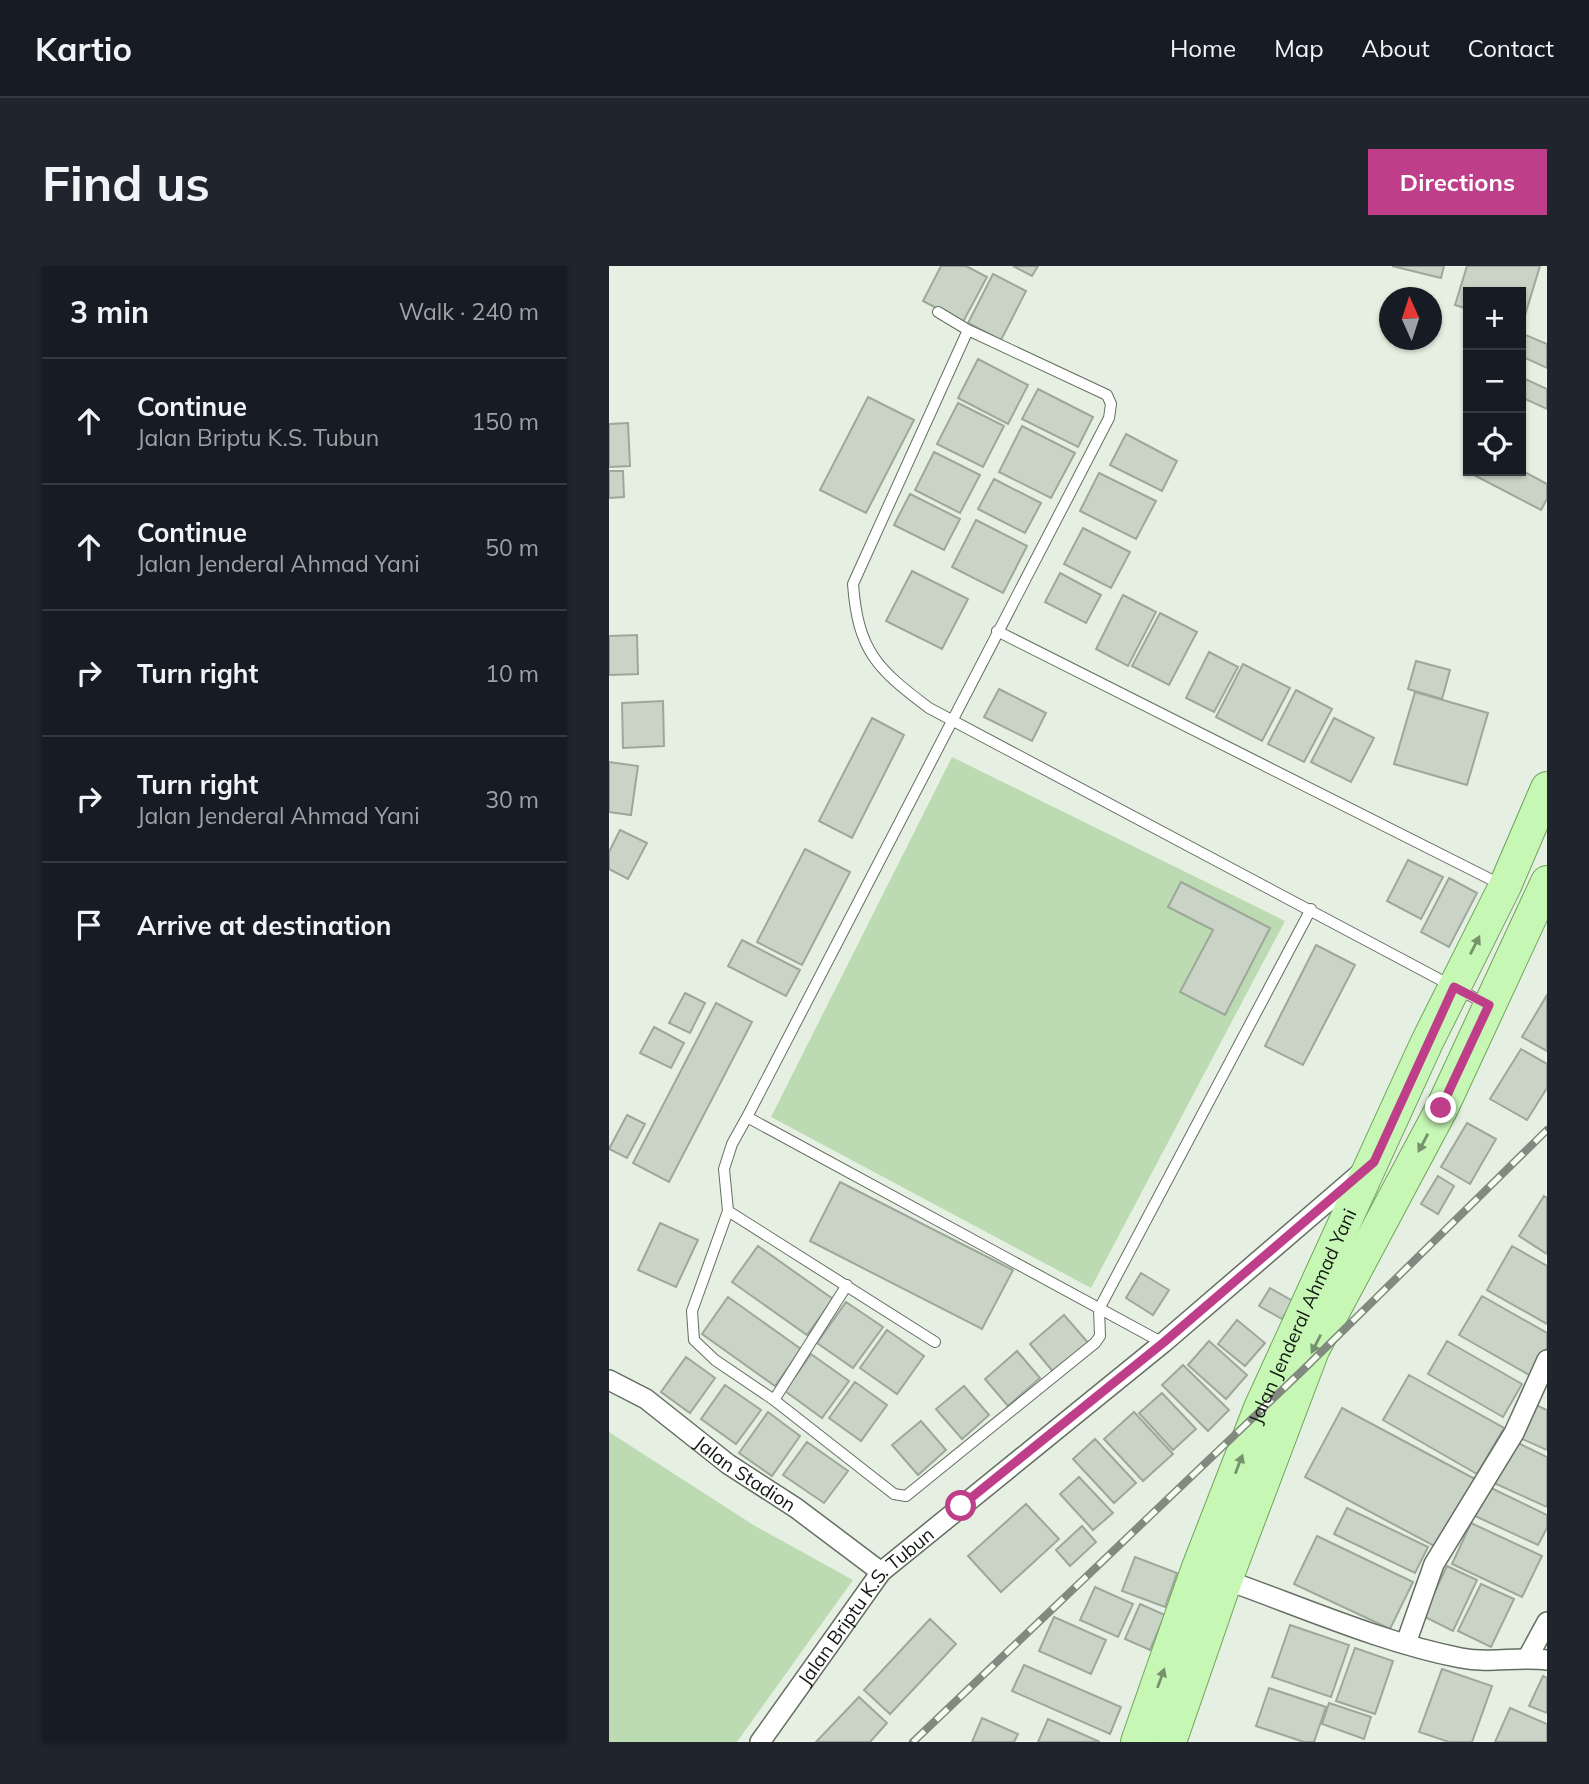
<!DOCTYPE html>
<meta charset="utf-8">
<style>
body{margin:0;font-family:Mulish,sans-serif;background:#20242c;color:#f1f3f6}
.controls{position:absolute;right:21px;top:21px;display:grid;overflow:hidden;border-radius:0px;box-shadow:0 2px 5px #0004}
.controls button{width:63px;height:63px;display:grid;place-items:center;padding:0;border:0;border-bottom:2px solid #363941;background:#171b24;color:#f1f3f6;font:35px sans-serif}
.compass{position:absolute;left:770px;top:21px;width:63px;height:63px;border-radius:50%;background:#171b24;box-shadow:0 2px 5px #0004;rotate:357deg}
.stop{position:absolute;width:21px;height:21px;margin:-16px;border:5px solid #be3e8a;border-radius:50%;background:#fff}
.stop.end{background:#be3e8a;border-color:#fff;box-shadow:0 2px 7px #0008}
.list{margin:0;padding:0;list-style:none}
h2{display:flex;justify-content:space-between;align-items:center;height:91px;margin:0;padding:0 28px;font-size:30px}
h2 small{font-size:23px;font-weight:400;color:#9ea1a6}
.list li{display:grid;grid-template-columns:46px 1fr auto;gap:21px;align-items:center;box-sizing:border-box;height:126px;padding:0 28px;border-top:2px solid #363941}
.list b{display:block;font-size:26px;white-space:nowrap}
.list p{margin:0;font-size:23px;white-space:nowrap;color:#9ea1a6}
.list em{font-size:23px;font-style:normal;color:#9ea1a6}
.icon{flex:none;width:38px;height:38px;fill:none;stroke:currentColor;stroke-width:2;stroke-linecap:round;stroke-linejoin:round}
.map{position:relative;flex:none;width:938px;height:1476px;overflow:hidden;border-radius:0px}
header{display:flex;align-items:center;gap:42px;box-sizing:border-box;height:98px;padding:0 35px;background:#171b24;border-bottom:2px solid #363941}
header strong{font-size:33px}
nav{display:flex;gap:38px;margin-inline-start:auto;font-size:24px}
.intro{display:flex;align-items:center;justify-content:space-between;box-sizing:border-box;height:168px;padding:0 42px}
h1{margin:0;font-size:49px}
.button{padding:18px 32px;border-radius:0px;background:#be3e8a;color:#fff;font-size:24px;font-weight:700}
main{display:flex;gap:42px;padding:0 42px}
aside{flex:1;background:#171b24;border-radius:0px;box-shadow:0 2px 5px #0004}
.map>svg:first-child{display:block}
.green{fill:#bddbb3}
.building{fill:#cad4c6;stroke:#9da79a;stroke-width:2}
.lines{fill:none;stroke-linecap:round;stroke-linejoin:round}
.lane-casing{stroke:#646e62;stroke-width:12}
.street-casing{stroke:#646e62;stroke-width:22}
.primary-casing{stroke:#6fa55b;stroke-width:34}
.lane{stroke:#fff;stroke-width:10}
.street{stroke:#fff;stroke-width:19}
.primary{stroke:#c6f7b5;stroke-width:32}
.rail-casing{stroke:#82897f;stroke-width:8}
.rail{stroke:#f3feef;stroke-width:5;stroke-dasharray:16;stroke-linecap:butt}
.oneway{fill:#75926c}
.route{stroke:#be3e8a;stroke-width:9}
.labels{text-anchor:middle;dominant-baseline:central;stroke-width:7;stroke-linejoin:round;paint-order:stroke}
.street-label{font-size:19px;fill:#131712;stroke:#f3feef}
</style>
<header>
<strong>Kartio</strong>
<nav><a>Home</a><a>Map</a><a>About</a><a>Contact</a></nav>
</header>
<div class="intro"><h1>Find us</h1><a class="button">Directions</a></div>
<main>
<aside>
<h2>3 min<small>Walk · 240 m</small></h2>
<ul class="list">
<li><svg class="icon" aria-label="ahead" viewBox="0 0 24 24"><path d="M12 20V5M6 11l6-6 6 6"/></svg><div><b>Continue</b><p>Jalan Briptu K.S. Tubun</p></div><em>150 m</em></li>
<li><svg class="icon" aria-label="ahead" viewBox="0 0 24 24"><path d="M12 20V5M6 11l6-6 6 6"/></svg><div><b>Continue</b><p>Jalan Jenderal Ahmad Yani</p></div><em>50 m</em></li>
<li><svg class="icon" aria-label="right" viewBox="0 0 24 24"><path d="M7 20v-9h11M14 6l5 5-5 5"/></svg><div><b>Turn right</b></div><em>10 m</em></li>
<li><svg class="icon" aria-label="right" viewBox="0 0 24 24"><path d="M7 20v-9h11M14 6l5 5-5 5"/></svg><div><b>Turn right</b><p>Jalan Jenderal Ahmad Yani</p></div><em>30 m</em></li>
<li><svg class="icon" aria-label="arrive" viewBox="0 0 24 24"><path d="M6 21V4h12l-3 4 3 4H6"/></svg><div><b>Arrive at destination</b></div></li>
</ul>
</aside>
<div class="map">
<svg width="938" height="1476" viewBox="0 0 938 1476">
<rect width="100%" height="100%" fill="#e6f0e2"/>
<path class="green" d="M343,491l333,164 -194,367 -320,-171z
M0,1166l146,94 98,54 -116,162h-128z"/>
<path class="building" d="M332,0h25l21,11 -24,45 -40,-21z
M404,0h25l-6,10z
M783,0h52l-3,12z
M858,0h73l-18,59 -1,-33h-53v17l-13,-4z
M384,8l33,17 -25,49 -33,-17z
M912,67l26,11v24l-26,-12z
M369,93l50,26 -20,39 -50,-26z
M912,111l26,12v20l-26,-12z
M429,123l55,28 -15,30 -56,-28z
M259,131l46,23 -48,93 -46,-23z
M349,137l46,23 -21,41 -46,-23z
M19,157l2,43 -21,1v-43z
M413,160l53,27 -24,45 -52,-26z
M517,168l51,27 -15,30 -52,-26z
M325,186l46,23 -20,38 -45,-23z
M912,204l26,14v15l-6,11 -67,-35 2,-4z
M0,205h14l1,26 -15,1z
M490,207l57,28 -20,38 -56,-28z
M385,213l47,24 -16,30 -47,-24z
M301,228l50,25 -16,31 -50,-25z
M367,254l51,26 -24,47 -51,-26z
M474,262l47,24 -19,36 -47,-24z
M303,305l56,28 -26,50 -56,-28z
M451,307l41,22 -15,28 -41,-21z
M514,329l33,17 -28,54 -32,-17z
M551,347l37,19 -28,53 -37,-19z
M28,369l1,39 -29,1v-39z
M600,386l29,15 -24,45 -28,-14z
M807,395l34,9 -8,29 -34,-10z
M634,398l47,24 -28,53 -46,-24z
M390,423l47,24 -14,28 -48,-24z
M687,424l36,19 -28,53 -36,-18z
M806,426l73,21 -21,72 -73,-21z
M54,435l1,45 -41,2 -1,-45z
M263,452l32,17 -52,103 -33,-17z
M725,452l40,20 -23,44 -40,-20z
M0,496l29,4 -7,49 -22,-3z
M11,564l27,13 -19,36 -19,-10v-17z
M196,583l45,23 -48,93 -45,-23z
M799,594l35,17 -22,42 -34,-18z
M840,612l28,15 -28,54 -28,-15z
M572,616l89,46 -45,87 -45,-23 33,-62 -45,-23z
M133,674l58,30 -14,26 -58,-30z
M707,679l39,20 -52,100 -38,-19z
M76,727l20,10 -15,30 -21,-10z
M938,729v56l-25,-14z
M107,737l36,19 -83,160 -36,-19z
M45,761l30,16 -13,25 -31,-15z
M912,783l26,15v24l-20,32 -37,-21z
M18,849l18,9 -18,34 -18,-9z
M858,857l29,16 -26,45 -29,-17z
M829,910l16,10 -16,28 -17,-10z
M231,916l173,88 -31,59 -172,-88z
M935,930l3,2v56l-28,-18z
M51,957l38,17 -22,47 -38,-17z
M149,980l75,53 -26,36 -75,-53z
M903,980l35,20v58l-60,-34z
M532,1007l28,17 -16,25 -27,-17z
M661,1022l23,13 -11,18 -23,-13z
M873,1030l65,37v15l-16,28 -72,-41z
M119,1031l73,52 -26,37 -73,-52z
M237,1036l37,25 -30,41 -36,-25z
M455,1049l26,30 -35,29 -25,-30z
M628,1054l28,23 -20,23 -27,-22z
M278,1064l37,26 -27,38 -37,-26z
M600,1075l38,34 -21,24 -38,-34z
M838,1075l75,43 -19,33 -75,-43z
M408,1085l23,27 -32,28 -23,-27z
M202,1088l38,27 -27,37 -37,-27z
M77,1091l29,21 -25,35 -29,-21z
M574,1099l46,45 -21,21 -46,-46z
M800,1109l95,53 -27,46 -94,-54z
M246,1116l32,23 -26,36 -32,-23z
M116,1119l36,25 -25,34 -35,-25z
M355,1120l25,29 -27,24 -26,-30z
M553,1127l34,36 -23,21 -34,-37z
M927,1139l11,5v40l-27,-12z
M733,1142l133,71 -37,69 -133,-71z
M159,1146l32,24 -28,40 -33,-23z
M525,1146l39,42 -30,27 -39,-42z
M312,1155l25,29 -28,25 -26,-30z
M486,1173l41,44 -22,20 -41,-44z
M905,1175l33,16v50l-53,-24z
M198,1176l41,29 -24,32 -41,-28z
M470,1211l34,36 -20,17 -33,-36z
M880,1221l58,28v13l-9,17 -63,-29z
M417,1238l33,35 -58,53 -33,-36z
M738,1242l81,39 -13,26 -81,-39z
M862,1257l71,33 -20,41 -70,-33z
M473,1260l14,16 -26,24 -14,-16z
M708,1270l96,46 -23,47 -96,-45z
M526,1291l42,16 -12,34 -43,-16z
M838,1300l30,14 -24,51 -30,-15z
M872,1318l33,15 -23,48 -33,-16z
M486,1321l38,17 -15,33 -38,-17z
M531,1338l25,11 -15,35 -25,-11z
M445,1351l52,23 -15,34 -52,-23z
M321,1353l26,25 -66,70 -26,-24z
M681,1359l59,20 -18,52 -59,-20z
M746,1382l38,13 -18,53 -39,-13z
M415,1399l97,42 -11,27 -98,-43z
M833,1403l50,17 -20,56h-23l-30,-10z
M934,1410l4,2v35l-18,-7z
M660,1422l57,19 -12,35h-10l-48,-16z
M250,1431l28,26 -17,19h-54z
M720,1437l42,14 -7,22 -42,-15z
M901,1442l37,16v18h-52z
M373,1452l36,16 -4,8h-42z
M439,1453l52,23h-62z"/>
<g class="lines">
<g class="lane-casing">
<path id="lane" d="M329,46l30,18 139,65 4,9 -2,14 -362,699 416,226
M359,64l-115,254c5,67 24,85 76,124l557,296
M388,365l503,253
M138,851l-15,27 -8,25 4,42 -36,100 2,29 21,20 59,40 120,94 12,2 189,-153 5,-7 -1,-27 212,-400
M119,945l207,131
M165,1134l73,-115"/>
</g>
<g class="street-casing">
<g id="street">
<path id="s1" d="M0,1114l37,19 82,65 68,44 85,64"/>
<path d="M617,1314c76,27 157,63 235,78 29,6 57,-2 86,2"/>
<path d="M797,1377l28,-79 80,-131 33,-73"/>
<path d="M919,1391l19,-35"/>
<path id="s2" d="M151,1476l121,-170 282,-229 200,-172"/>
</g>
</g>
<g class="primary-casing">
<g id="primary">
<path id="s3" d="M528,1476l60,-172 63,-162 167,-366 78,-156 42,-98"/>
<path d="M561,1476l56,-162 87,-230 129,-242 105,-226"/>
</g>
</g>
<use href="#lane" class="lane"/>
<use href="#street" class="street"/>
<use href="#primary" class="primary"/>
<g class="rail-casing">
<path id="rail" d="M304,1476l391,-373 243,-239"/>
</g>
<use href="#rail" class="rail"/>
</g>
<defs><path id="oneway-solid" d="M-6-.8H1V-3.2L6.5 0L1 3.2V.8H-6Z" transform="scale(1.75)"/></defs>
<g class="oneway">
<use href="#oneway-solid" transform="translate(866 679) rotate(-63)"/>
<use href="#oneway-solid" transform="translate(814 877) rotate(118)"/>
<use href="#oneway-solid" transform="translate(707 1078) rotate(117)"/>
<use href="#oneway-solid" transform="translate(630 1198) rotate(-69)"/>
<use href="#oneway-solid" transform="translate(552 1412) rotate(-70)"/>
</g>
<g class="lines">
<path class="route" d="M352,1240l202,-163 211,-181 80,-175 35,18 -48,103"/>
</g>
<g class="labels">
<g class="street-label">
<text stroke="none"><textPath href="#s3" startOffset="457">Jalan Jenderal Ahmad Yani</textPath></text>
<text stroke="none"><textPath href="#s1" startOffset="166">Jalan Stadion</textPath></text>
<text stroke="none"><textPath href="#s2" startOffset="173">Jalan Briptu K.S. Tubun</textPath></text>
</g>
</g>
</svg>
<div class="controls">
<button>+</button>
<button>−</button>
<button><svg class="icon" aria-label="locate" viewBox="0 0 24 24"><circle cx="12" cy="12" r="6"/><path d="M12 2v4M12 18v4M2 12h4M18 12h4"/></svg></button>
</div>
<svg class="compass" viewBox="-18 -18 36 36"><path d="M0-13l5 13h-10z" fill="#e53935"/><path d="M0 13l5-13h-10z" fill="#9ea1a6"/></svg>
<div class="stop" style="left:352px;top:1240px"></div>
<div class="stop end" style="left:832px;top:842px"></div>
</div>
</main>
